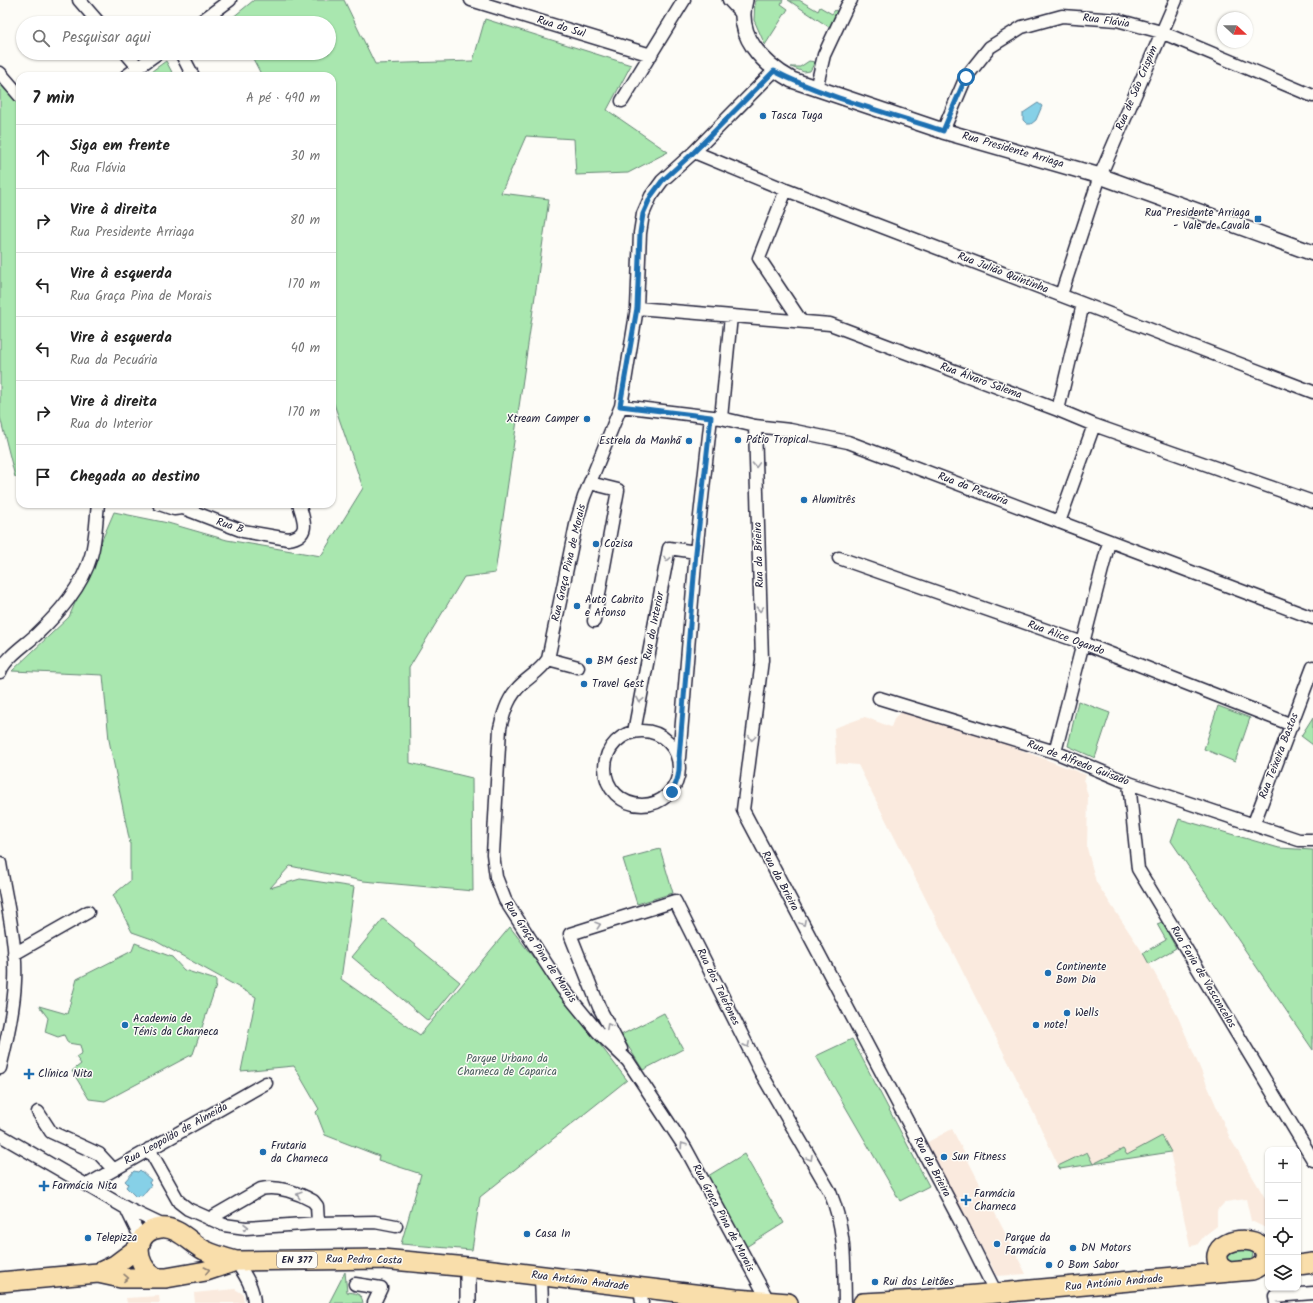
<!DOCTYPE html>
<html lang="pt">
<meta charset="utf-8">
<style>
body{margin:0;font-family:Kalam,sans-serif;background:#f2f2f2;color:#222}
.controls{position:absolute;right:12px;bottom:12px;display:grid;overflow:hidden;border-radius:8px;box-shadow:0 1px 3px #0004}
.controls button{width:36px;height:36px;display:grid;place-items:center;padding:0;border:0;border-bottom:1px solid #e0e0e0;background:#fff;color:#222;font:20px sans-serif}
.compass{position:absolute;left:1217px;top:12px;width:36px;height:36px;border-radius:50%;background:#fff;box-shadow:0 1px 3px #0004;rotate:111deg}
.stop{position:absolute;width:12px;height:12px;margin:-9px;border:3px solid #1f6fb2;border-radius:50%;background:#fff}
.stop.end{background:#1f6fb2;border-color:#fff;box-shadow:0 1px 4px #0008}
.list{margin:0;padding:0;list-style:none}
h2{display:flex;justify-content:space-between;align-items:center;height:52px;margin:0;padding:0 16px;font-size:17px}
h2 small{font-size:13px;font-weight:400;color:#767676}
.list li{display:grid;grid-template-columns:26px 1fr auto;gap:12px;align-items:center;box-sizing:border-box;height:64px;padding:0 16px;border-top:1px solid #e0e0e0}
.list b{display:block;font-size:15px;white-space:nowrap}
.list p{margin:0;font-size:13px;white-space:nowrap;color:#767676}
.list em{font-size:13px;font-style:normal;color:#767676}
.icon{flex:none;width:22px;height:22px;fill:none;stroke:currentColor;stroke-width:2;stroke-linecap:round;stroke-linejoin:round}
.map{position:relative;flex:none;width:1313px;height:1303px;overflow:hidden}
.search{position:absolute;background:#fff;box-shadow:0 1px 3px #0004;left:16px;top:16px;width:320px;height:44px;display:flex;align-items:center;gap:10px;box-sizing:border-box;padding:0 14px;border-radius:22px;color:#767676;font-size:15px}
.panel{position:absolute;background:#fff;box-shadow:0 1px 3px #0004;left:16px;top:72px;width:320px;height:436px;border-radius:12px}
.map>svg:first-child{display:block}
.built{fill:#faeade}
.green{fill:#a9e7af;stroke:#668475}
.water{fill:#86d0e7;stroke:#5e8aa2}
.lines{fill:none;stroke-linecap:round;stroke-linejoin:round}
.minor-casing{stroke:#22223b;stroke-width:15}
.tertiary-casing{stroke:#22223b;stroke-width:18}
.primary-casing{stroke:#22223b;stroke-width:22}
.minor{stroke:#fdfcf7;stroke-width:12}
.tertiary{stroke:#fdfcf7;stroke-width:15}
.primary{stroke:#f9deab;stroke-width:19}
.oneway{stroke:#9a9aa2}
.oneway2{stroke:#8e8073}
.route{stroke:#1f6fb2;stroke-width:5}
.poi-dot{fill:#1f6fb2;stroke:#fdfcf7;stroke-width:1.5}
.labels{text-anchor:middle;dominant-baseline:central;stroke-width:3;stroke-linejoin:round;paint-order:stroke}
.shield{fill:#fdfcf7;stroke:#646373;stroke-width:1}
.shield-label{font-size:10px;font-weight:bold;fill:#22223b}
.street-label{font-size:11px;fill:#22223b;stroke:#fdfcf7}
.poi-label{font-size:11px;fill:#22223b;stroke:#fdfcf7;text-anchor:start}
.park-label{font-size:11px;fill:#4a5d5e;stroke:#fdfcf7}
</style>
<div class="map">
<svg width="1313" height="1303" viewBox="0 0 1313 1303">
<rect width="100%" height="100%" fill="#fdfcf7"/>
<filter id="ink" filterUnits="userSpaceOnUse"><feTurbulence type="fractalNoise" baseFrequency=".025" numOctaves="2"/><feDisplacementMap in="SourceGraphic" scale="8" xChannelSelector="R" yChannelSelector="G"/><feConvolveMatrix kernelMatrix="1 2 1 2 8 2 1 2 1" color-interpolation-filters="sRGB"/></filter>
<g filter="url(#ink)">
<path class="built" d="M918,710l168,65 -2,6 4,15 -1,52 9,34 51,77 31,58 52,121 38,65v26l-17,-8 -5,-22 -21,3 -8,9v15l-13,10 -7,9 -7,1 -20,-94 -110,17 -33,-70 -169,-334 -22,-2 -2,-35 31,-11 26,10 4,-10 8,-6z
M952,1129l74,145 -29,2 -71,-133z
M235,1289l8,5 1,9h-49l-1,-10z
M159,1296l1,7h-33l-1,-5z"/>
<path class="green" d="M254,0h90l31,64 98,-3 12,-42 146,46 -24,45 61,42 -40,21 -52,2 -2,-36 -48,-3 -25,57 48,6 -54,374 -31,4 -55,91 1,95 62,15 1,113 -110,-10 -73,-15 -20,22 30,-9 54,8 -13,92 79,56 90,-108 117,153 -147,117 -8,53 -71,-6 20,-70 -43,-14 1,-4 -54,-21 -9,-23 3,-3 -25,-43 -53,5 15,-74 -104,-58 -20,-7 -19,-37 17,-14v-38l-21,-103 -6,-65 -91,-4 57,-54 45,-105 54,11 59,17 94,16 42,-68 -31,-90v-322h-70l-12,-23h79v-30h-95l-2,-5z
M755,0h28l-2,4 7,5 -23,36 -11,-25z
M788,0h11l19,11 2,-4 12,7 3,-4 3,2 -9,15z
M166,61l8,15h-29z
M809,61l6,1 -5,9 -6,1 -13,-5h9z
M0,83l20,21v374l-5,-1 -15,-60z
M1078,701l32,12 -15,45 -27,-12z
M1218,706l32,12 -15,44 -31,-13z
M1313,717v28l-12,-9z
M1179,819l100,29 34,2v200l-142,-209z
M660,849l13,44 -36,11 -14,-45z
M383,919l77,63 -32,39 -76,-64z
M1162,922l14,26 -27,16 -6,-11 23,-13 -9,-16z
M135,943l37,14 12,13 32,10v6l-23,68 -88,47 -16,-2 -17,-28 9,-7 -5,-7 6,-4 -2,-8 -12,-2 -4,-8 -6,2 -13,-5 3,-14 -9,-12 28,8 10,-35 55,-28z
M664,1013l19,36 -40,21 -22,-35z
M852,1039l77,147 -29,15 -84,-145z
M1162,1136l9,16 -111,17 -2,-3 29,-14 6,12 30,-15 4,6z
M744,1154l40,69 -38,24 -38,-71z
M1247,1248l6,5 -1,6c-7,4 -20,5 -26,1l-1,-7z
M345,1272l2,20c8,1 15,1 16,11h-34z"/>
<path class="water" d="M1038,103l4,3 -6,14 -5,4h-4l-4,-4v-7z
M140,1170l11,10 -2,3 2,2 -9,11 -4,-1 -2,2 -10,-10 2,-3 -3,-3 9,-10 4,1z"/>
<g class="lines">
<g class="minor-casing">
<path id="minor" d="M79,0l20,23
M471,0l180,55
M729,0l14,15
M199,23l31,-23
M126,53l12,14
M181,53l12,23
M0,73l20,23
M126,76l32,-23
M816,89l8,-34 23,-49 4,-6
M622,101l62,-101
M943,131l23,-54 24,-30 32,-20 40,-11 55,4 44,12 152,64
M694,152l92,38 527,202
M786,190l-27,68 42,63
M1061,295l39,-119 76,-176
M637,308l193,16 228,86 36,15 219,77
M621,406l100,12 34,8 35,4 58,12 465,176
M1058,410l25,-106
M721,418l10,-102
M755,426l7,234 -19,150 217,411 36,72
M590,483l28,7 -24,131
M159,504l15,5 9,-1 60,23 45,8c23,-3 16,-19 11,-35
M1059,522l35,-97
M839,558l244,85 209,82
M548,659l30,8
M0,672c5,-14 25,-27 36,-37 23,-22 46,-48 55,-79 5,-16 5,-35 7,-52
M879,698l176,54 74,31 170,57h14
M605 768a37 37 0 1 1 74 0a37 37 0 1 1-74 0Z
M634,732l35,-184 27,4
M1055,752l54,-210
M679,758l17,-206 15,-135
M1129,783l9,86 175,291
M1254,823l59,-156
M0,863c6,38 17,79 15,118 -1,29 -8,59 -15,87
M14,954l74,-42
M621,1049l-22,-42 -29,-73 105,-33 85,170 70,121c16,39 14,70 15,111
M38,1112l13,20 48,22 14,15
M0,1135l126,73
M149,1149l30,53 9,7 36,16 22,3 72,-5 57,-1 21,4
M87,1185l179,-102
M209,1219l52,-30c16,-4 38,4 52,12l4,5 1,17
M142,1241l-16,-33 42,20
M236,1261c9,14 17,25 18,42
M541,1276l1,27
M355,1284l26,4 -7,15
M640,1288l2,15
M769,1302l-83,-153 -58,-88 -30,-29 -36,-44 -57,-88 -9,-23 -3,-23 7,-126c4,-17 9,-33 23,-45 9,-8 18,-13 25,-24l29,-139 7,-23 37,-91 16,-98 3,-75 3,-19 8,-18 11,-15 32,-29 80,-81
M1276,1303l-1,-7 38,-3"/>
</g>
<g class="tertiary-casing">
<path id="tertiary" d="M745,0c-10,36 18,64 47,80l151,51 157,45 213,77
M468,1303v-36"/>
</g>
<g class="primary-casing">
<path id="primary" d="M1298,1265l15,-2
M98,1273l17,-8 24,-18
M155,1277c-22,-12 -22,-47 6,-49 16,-2 30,15 43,22 10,5 21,8 32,11
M0,1282l98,-9 23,5h45l40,-7 30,-10 146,-2 86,8 268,32 52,4
M863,1303l57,-3 332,-30c7,-2 11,-5 13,-12 5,-23 -44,-23 -48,-3 -1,9 4,13 12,17"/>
</g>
<use href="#minor" class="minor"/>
<use href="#tertiary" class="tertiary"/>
<use href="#primary" class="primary"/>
</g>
<defs><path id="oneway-chevron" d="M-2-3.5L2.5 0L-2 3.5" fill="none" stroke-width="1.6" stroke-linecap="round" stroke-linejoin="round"/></defs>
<g class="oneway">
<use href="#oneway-chevron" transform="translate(756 465) rotate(88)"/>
<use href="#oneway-chevron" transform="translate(667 559) rotate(101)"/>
<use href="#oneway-chevron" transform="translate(760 609) rotate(88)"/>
<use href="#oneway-chevron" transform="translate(640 700) rotate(101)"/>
<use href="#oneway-chevron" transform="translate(752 738) rotate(97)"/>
<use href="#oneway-chevron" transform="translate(803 923) rotate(62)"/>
<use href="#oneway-chevron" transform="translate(598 925) rotate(-18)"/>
<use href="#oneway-chevron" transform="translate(609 1026) rotate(-118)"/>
<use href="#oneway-chevron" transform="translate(747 1045) rotate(64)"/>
<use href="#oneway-chevron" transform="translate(683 1145) rotate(-123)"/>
<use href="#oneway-chevron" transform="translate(810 1158) rotate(60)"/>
<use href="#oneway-chevron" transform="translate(299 1195) rotate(-163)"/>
<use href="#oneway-chevron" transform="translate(246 1227)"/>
</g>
<g class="oneway2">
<use href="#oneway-chevron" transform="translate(207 1270) rotate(-13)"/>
<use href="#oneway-chevron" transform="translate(126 1278) rotate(1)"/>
</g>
</g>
<g class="lines" filter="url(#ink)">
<path class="route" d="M672,792c6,-12 8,-20 7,-34l17,-206 15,-135 -91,-11 17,-98 3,-75 3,-19 8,-18 11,-15 32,-29 80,-81c50,26 115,42 169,60l23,-54"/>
</g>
<g class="poi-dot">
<circle cx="763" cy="116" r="4"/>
<rect x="1254" y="215" width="8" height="8" rx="2"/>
<circle cx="587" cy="419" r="4"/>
<circle cx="738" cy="440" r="4"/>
<circle cx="689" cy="441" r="4"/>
<circle cx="804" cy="500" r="4"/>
<circle cx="596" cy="544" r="4"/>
<circle cx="577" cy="606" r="4"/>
<circle cx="589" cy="661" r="4"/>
<circle cx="584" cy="684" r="4"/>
<circle cx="1048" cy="973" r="4"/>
<circle cx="1067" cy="1013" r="4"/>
<circle cx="125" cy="1025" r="4"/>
<circle cx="1036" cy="1025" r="4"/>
<path d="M27 1068h4v4h4v4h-4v4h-4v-4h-4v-4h4z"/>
<circle cx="263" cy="1152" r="4"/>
<circle cx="944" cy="1157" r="4"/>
<path d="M42 1180h4v4h4v4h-4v4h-4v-4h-4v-4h4z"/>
<path d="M964 1194h4v4h4v4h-4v4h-4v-4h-4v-4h4z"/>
<circle cx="527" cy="1234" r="4"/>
<circle cx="88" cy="1238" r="4"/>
<circle cx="997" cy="1244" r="4"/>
<circle cx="1073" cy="1248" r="4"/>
<circle cx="1049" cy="1265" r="4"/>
<circle cx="875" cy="1282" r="4"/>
</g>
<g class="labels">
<rect class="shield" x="277" y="1252" width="40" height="16" rx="3"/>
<g class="shield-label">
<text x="297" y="1260">EN 377</text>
</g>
<g class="street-label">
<text transform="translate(1106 21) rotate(8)">Rua Flávia</text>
<text transform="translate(561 27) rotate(17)">Rua do Sul</text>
<text transform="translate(1137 88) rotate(-67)">Rua de São Crispim</text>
<text transform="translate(1013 150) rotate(16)">Rua Presidente Arriaga</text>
<text transform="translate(1003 273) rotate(21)">Rua Julião Quintinha</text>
<text transform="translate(981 381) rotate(20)">Rua Álvaro Salema</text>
<text transform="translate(973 489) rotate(21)">Rua da Pecuária</text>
<text transform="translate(230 526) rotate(18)">Rua B</text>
<text transform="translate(759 555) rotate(-92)">Rua da Brieira</text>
<text transform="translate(569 563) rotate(-77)">Rua Graça Pina de Morais</text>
<text transform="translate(654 626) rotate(-79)">Rua do Interior</text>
<text transform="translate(1066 638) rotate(20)">Rua Alice Ogando</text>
<text transform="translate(1279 756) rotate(-69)">Rua Teixeira Bastos</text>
<text transform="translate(1078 763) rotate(21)">Rua de Alfredo Guisado</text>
<text transform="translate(780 881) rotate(62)">Rua da Brieira</text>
<text transform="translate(540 952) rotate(56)">Rua Graça Pina de Morais</text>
<text transform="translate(1203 977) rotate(59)">Rua Faria de Vasconcelos</text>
<text transform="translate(718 987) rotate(64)">Rua dos Telefones</text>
<text transform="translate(176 1134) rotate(-29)">Rua Leopoldo de Almeida</text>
<text transform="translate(932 1167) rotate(62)">Rua da Brieira</text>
<text transform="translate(723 1218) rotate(62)">Rua Graça Pina de Morais</text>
<text transform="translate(364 1260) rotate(1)">Rua Pedro Costa</text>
<text transform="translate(580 1281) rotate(7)">Rua António Andrade</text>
<text transform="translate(1114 1283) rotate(-5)">Rua António Andrade</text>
</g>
<g class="poi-label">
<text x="771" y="116">Tasca Tuga</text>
<text x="1250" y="213" text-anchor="end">Rua Presidente Arriaga<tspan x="1250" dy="13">- Vale de Cavala</tspan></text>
<text x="579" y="419" text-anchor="end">Xtream Camper</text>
<text x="746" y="440">Pátio Tropical</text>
<text x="681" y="441" text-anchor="end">Estrela da Manhã</text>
<text x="812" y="500">Alumitrês</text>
<text x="604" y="544">Cozisa</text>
<text x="585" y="600">Auto Cabrito<tspan x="585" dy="13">e Afonso</tspan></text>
<text x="597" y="661">BM Gest</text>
<text x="592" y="684">Travel Gest</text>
<text x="1056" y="967">Continente<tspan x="1056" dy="13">Bom Dia</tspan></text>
<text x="1075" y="1013">Wells</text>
<text x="133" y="1019">Academia de<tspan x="133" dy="13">Ténis da Charneca</tspan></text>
<text x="1044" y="1025">note!</text>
<text x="38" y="1074">Clínica Nita</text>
<text x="271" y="1146">Frutaria<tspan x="271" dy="13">da Charneca</tspan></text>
<text x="952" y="1157">Sun Fitness</text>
<text x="52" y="1186">Farmácia Nita</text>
<text x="974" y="1194">Farmácia<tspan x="974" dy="13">Charneca</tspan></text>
<text x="535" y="1234">Casa In</text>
<text x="96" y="1238">Telepizza</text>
<text x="1005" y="1238">Parque da<tspan x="1005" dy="13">Farmácia</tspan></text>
<text x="1081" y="1248">DN Motors</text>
<text x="1057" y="1265">O Bom Sabor</text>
<text x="883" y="1282">Rui dos Leitões</text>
</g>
<g class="park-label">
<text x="507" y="1059">Parque Urbano da<tspan x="507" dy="13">Charneca de Caparica</tspan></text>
</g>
</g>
</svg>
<div class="controls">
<button>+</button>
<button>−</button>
<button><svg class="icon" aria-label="locate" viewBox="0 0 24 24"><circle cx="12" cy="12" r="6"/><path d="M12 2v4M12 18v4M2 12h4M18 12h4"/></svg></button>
<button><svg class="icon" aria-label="layers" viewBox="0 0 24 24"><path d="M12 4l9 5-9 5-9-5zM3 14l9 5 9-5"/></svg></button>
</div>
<svg class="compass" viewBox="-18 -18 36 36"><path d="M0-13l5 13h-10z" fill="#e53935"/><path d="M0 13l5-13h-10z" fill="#767676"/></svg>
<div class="stop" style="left:966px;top:77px"></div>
<div class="stop end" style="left:672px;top:792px"></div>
<div class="search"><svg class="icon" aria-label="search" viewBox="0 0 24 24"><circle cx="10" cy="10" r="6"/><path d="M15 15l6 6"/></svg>Pesquisar aqui</div>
<section class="panel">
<h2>7 min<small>A pé · 490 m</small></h2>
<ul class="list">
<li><svg class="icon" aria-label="ahead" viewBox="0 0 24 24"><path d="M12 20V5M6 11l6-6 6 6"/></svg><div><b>Siga em frente</b><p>Rua Flávia</p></div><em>30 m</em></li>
<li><svg class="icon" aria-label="right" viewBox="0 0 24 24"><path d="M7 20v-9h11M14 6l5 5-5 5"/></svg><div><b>Vire à direita</b><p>Rua Presidente Arriaga</p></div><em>80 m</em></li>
<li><svg class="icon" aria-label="left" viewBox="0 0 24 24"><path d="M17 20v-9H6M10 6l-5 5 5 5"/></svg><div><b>Vire à esquerda</b><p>Rua Graça Pina de Morais</p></div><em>170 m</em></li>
<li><svg class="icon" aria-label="left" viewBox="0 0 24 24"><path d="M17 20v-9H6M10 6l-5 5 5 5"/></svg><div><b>Vire à esquerda</b><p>Rua da Pecuária</p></div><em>40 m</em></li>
<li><svg class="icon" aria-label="right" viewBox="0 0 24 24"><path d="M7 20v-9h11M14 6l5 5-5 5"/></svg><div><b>Vire à direita</b><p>Rua do Interior</p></div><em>170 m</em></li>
<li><svg class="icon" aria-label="arrive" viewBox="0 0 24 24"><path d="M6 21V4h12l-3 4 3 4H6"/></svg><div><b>Chegada ao destino</b></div></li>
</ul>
</section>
</div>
